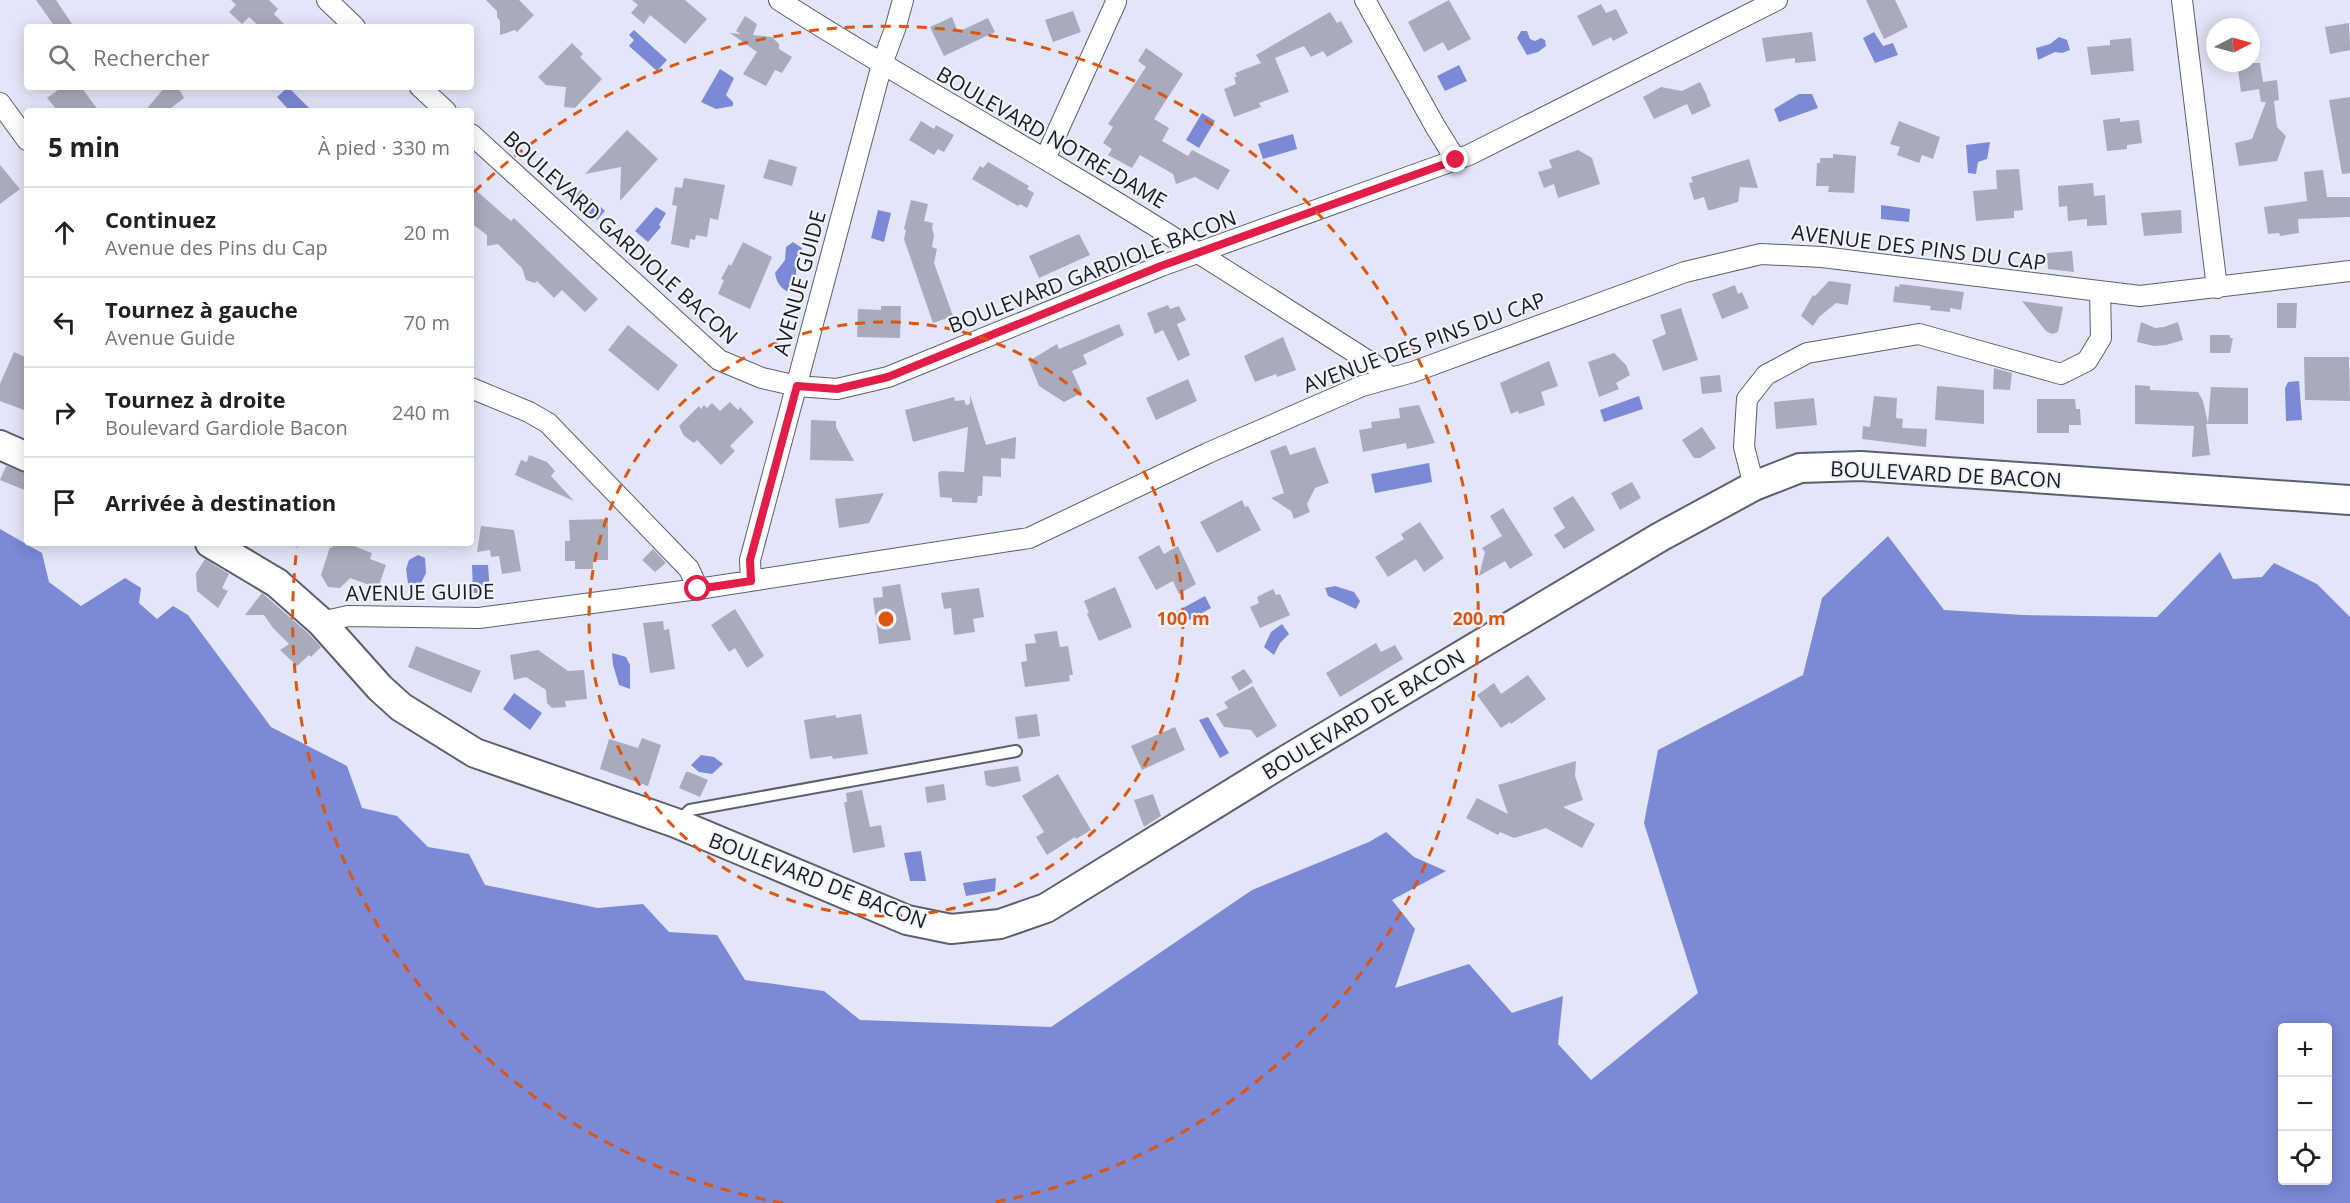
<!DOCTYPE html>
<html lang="fr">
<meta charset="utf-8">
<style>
body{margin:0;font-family:"Open Sans",sans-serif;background:#f6f6f6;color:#202124}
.controls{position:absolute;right:18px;bottom:18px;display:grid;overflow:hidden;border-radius:6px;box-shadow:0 3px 15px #0003}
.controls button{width:54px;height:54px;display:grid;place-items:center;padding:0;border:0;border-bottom:2px solid #e0e0e0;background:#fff;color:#202124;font:30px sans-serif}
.compass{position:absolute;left:2206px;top:18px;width:54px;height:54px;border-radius:50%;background:#fff;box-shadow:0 3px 15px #0003;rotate:84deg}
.stop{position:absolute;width:18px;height:18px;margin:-14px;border:4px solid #e11d48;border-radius:50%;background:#fff}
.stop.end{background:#e11d48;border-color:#fff;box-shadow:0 2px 6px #0008}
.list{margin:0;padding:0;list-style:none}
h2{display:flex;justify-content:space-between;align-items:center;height:78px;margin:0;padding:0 24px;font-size:26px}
h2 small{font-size:20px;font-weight:400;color:#757577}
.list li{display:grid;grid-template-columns:39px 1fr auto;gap:18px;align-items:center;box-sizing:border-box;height:90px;padding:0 24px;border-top:2px solid #e0e0e0}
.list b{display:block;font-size:22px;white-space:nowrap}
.list p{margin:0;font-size:20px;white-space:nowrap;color:#757577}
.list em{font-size:20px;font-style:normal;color:#757577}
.icon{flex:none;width:33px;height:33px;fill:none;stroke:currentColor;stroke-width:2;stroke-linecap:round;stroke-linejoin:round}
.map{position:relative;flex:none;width:2350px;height:1203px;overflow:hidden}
.search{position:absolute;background:#fff;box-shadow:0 3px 15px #0003;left:24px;top:24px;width:450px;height:66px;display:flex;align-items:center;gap:15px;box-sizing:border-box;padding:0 21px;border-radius:6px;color:#757577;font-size:22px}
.panel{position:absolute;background:#fff;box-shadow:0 3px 15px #0003;left:24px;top:108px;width:450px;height:438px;border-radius:6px}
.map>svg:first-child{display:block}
.water{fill:#7b89d6;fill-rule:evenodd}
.building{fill:#a7abbc}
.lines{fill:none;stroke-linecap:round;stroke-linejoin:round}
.lane-casing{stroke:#5c5f6e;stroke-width:14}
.street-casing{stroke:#5c5f6e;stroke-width:22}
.secondary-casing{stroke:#5c5f6e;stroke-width:32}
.lane{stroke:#fff;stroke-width:10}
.street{stroke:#fff;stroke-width:20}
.secondary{stroke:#fff;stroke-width:28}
.route{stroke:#e11d48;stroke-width:8}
.ring{fill:none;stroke:#de560d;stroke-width:3;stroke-dasharray:10 8}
.labels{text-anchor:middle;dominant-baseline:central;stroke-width:4.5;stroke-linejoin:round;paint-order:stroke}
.street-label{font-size:21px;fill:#1b1d23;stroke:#f1f4fe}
.centre{fill:#de560d;stroke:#f1f4fe;stroke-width:3}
.ring-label{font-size:18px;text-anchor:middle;font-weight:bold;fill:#de560d;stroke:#f1f4fe;stroke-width:4.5;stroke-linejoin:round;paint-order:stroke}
</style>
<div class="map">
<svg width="2350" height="1203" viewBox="0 0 2350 1203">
<rect width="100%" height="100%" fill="#e2e6f8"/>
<path class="water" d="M634,30l33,30 -10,11 -28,-25 5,-6 -5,-5z
M1521,31h6l3,8 5,2 6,-3 4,2 1,6 -8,6 -11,3 -10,-17z
M1874,32l9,14 10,-3 5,12 -23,8 -12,-25z
M2059,37l8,3 3,10 -8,3 -7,-1 -17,8 -2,-12 14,-4z
M1459,65l8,16 -22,10 -8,-15z
M720,69l14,9 -8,17 7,7v4l-17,3 -15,-7z
M288,87l22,22 -2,2h-18l-13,-14z
M1799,94h13l6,14 -39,14 -5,-13z
M1202,113l13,8 -16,27 -13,-8z
M1293,134l4,15 -34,10 -5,-15z
M1990,142l-3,17 -9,3 -2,12 -8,-1 -2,-28z
M581,190l24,21 -8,9 -24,-21z
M1881,205l29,4 -1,13 -28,-3z
M656,207l10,6 -7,12 2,2 -13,15 -13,-11z
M878,210l13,3 -7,29 -13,-4z
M793,242l9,6 -6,23 1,23c-13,-2 -20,-8 -22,-21l10,-13 1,-13z
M2299,381l3,39 -16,1 -1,-33 3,-6z
M1639,396l4,13 -39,13 -4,-12z
M1429,463l3,19 -57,11 -4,-19z
M0,529l42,24 7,29 32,24 44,-28 16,10 -2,15 18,16 16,-13 15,9 83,112 76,39 15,42 35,8 31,31 41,7 16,31 113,23 45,-4 26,28 48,3 28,45 79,11 36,29 191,7 201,-137 117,-48 17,-10 28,25 32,14 -54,29 23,29 -20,59 74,-24 43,49 51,-17 -5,48 33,36 107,-87 -54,-170 14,-73 145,-75 19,-77 66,-62 56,74 79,5 134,2 63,-65 13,27 29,-2 12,-14 43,21 33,33v586h-2350zM2282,1028h46v152h-46z
M418,555l7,3 1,15 -7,14 -10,3 -3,-21 3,-9z
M472,565h16l2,27 -17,1z
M1335,586l19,6 6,9 -4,8 -28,-13 -3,-8z
M1205,596l6,12 -33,18 -6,-12z
M1282,624l7,10 -9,9 -6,12 -10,-8 7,-15z
M612,653l14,4 4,8v24l-11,-4 -6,-20z
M514,693l28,20 -12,17 -27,-21z
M1208,717l21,36 -9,5 -21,-38z
M701,755l13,2 9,7 -11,10 -13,-2 -8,-7z
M921,851l5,30h-16l-6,-28z
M996,878l-1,13 -29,5 -3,-13z"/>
<path class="building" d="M36,0h20l18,27h-19z
M231,0h38l9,9 -4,5 13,13h-27l-11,-10 -7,7 -13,-12 7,-7z
M486,0h33l15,15 -17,17 -2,-2 -15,5v-14l-3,-4v-6z
M632,0h53l22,19 -22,25 -35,-29 -6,9 -13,-11 7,-8z
M1449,0l22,39 -23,12 -5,-9 -19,10 -16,-30z
M1866,0h29l13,27 -24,12z
M1601,4l5,9 10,-4 12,24 -15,8 -2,-4 -18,9 -16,-30z
M1073,11l8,21 -28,10 -8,-22z
M1330,12l7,11 4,-2 12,21 -26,15 -4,-6 -12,6 -7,-11 -29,12 14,34 -30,11 2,4 -27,10 -10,-28 12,-5 -2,-7h3l-2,-4 26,-10 -5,-8z
M745,16l12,8 -4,11 19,2 7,7v5l13,8 -10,16 -7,-3 -9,16 -23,-12 14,-22 -27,-19 11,1 -5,-3z
M952,17l6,15 30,-14 7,14 -51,24 -14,-29z
M2349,23l1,27 -20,4 -5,-27z
M1812,32l4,29 -21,2v-5l-29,4 -4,-24z
M2131,38l3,33 -43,4 -4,-28 23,-2v-5z
M572,43l11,11 -3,3 22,22 -27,29 -11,-1 2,-20 -20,-2 -8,-8z
M1146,48l37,26 -29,45 15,9 -7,13 26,15 4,-6 38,20 -12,20 -23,-13 -19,7 -3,-10 -33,-19 -8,13 -24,-13 4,-6 -9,-6 10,-16 -5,-3 38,-57 -8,-6z
M2237,63h23l3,19 14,-2 2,20 -5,1 3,26 9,9 -9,25 -38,5 -4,-23 17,-4 14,-37h-5l-2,-13 -18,3z
M1700,82l6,12 2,1h-2l5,11 -19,9 -5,-11 -33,15 -11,-22 18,-10 21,4z
M62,87h19l18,24h-41l-11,-13z
M165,87h13l6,11 -17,13h-22z
M2350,97v76l-8,1 -13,-74z
M2120,118v4l19,-2 3,23 -15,2v4l-20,2 -4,-31z
M921,121l13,8 2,-4 18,10 -10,17 -6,-3 -4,6 -25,-15z
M1899,121l41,16 -7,22 -11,-4 -3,8 -22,-8 3,-8 -10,-3z
M627,130l31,29 -38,42 1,-34 -36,7z
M1578,150l14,8 8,26 -42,14 -4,-14 -10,4 -6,-16 14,-4 -3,-8z
M1833,154l23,2 -2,37 -26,-1 1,-6h-13l1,-23h3v-5h13z
M769,159l28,8 -5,19 -29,-8z
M1749,159l9,29 -18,-1 -2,15 -27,8h-3l-4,-13 -10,3 -5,-17 4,-1 -2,-5z
M988,162l41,24 -2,3 7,4 -7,15 -7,-4 -2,2 -46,-27 8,-13 3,2z
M0,165l20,24 -20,15z
M2019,169l4,41 -9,1v7l-38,3 -3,-30 24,-2 -1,-19z
M2323,170l4,27h23v20l-52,2 1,14 -19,3 -1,-3 -11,1 -4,-27 43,-6 -3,-29z
M684,178l41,7 -7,35 -8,-2 -3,19 -11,-2 -1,5 -5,-1 -1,9 -18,-4 6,-38 -5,-1 3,-18 7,1z
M2093,183l1,13 11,-1 2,30 -20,1v-7l-19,2 -1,-15 -8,1 -1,-21z
M471,186l40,35 3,-3 84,81 -13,13 -23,-22 -8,8 -17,-17 -2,2 -9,-3 -4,-12 -24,-24 -11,2v-11l-16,-12z
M911,200l17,4 -4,17 9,2 -1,5 2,7 -2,12 5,2 -3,14 19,53 -20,7 -29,-84 2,-9 -2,-1z
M2181,210l1,23 -38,3 -3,-23z
M1079,234l11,21 -51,23 -10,-22z
M743,242l29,15 -22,52 -32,-15 6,-14 -3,-1 8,-15 2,2z
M2072,251l2,21 -26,-3 -1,-16z
M1829,281l22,3 -3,21 -12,-2 -17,14 -6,9 -12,-10 12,-21 2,1z
M1900,284l64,8 -3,18 -11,-2v4l-20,-2 1,-4 -38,-4 2,-16 4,1z
M1735,285l3,9 4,-2 7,16 -27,11 -10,-25z
M2022,301l41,6 -5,25 -6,2 -6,-3z
M2277,303h20l-1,25h-19z
M1168,305l2,4 9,-3 7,14 -9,4 13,31 -12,6 -15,-31 -8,4 -8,-21z
M881,306h20l-1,32 -43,-1 1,-28 23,1z
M1681,308l17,52 -35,11 -11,-31 14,-6 -6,-19z
M2141,322l14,6 9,-1 14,-5 5,18 -17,5 -12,1 -17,-4z
M1119,324l5,11 -41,20 4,9 -15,7 10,22 -18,9 -25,-16 -10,-25 28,-17 2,5z
M628,325l50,40 -20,26 -50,-41z
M2210,335h20v3h3l-3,15h-20z
M1283,337l13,33 -19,7 -1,-3 -21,8 -11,-26z
M14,352l13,6v44l-3,8 -24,-9v-17z
M1614,353l12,12 4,10 -14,8 3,6 -20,8 -11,-35z
M2304,357h45l1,44 -45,-1z
M1549,361l9,25 -17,6 4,13 -26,9 -1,-3 -7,3 -11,-31z
M1994,368l18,5 -2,17 -17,-1z
M1720,375l2,17 -20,2 -2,-17z
M1188,379l9,22 -41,19 -10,-22z
M2135,385l15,1v4l48,2 5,9 5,23 3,-37 37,1v36h-42l4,31 -18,2 2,-31 -59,-2z
M1937,386l47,4v34l-49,-4z
M970,395l16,50 30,-8 -1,22 -14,-1v19l-18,-1 -1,20h-4l-1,7 -25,-1v-4l-12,-1 -2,-24 3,-2 23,1 4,-45 -55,15 -8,-32 49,-13 1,4 9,-1 2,5 4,-1z
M1874,396l23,2 -1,20 7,1 -1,9 25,1 -1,18 -64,-8 1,-13 7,1z
M1814,398l3,27 -41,4 -2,-27z
M2037,399h38l1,10h4l1,16h-12v8h-32z
M730,402l8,8 2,-3 14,15 -24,24 5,5 -14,14 -24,-25 -3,3 -10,-7 -5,-10 20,-20 2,3 3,-4 3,3 5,-5 8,8z
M1419,405l16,38 -28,6 -1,-6 -43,9 -4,-22 13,-2 -1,-6 29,-4 -1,-10z
M811,420l25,1v6l18,34 -44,-1z
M1702,427l14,21 -16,10h-6l-12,-18z
M1286,445l4,10 25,-8 14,36 -14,5 -8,16 3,8 -16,7 -3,-8 -20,-13 13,-5 -14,-42z
M529,455l18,7 8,9 -4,5 23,25 -59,-26 6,-15 6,2z
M6,466l21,7v18l-27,-11z
M1632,482l9,16 -21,12 -9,-17z
M884,493l-15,30 -30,5 -4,-29z
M1573,496l22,34 -31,19 -10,-14 11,-7 -12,-20z
M1242,500l3,7 3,-1 13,24 -44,23 -17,-31z
M1503,508l30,47 -23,14 -5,-8 -26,15 6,-24 -3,-4 20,-12 -12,-20z
M608,519v41h-15v9h-18v-8h-10v-20h5l-1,-21z
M1420,522l24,36 -20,14 -8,-13 -28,18 -13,-20 29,-18 -3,-5z
M481,526l33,4 7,41 -19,3 -3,-18 -8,1 -1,-7 -13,2z
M334,543h21l-1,3 18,7 -2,6 16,6 -8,23 -28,-10 -10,10 -12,-1 -7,-12 9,-28 2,1z
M1159,545l5,9 14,-8 18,38 -17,10 -6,-13 -17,9 -18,-33z
M653,549l13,14 -11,9 -13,-12z
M205,559l24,15 -7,14 6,3 -10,17 -21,-17 -1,-18z
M900,584l11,56 -32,4 -6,-46 10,-1 -1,-10z
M1115,587l17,40 -33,14 -12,-27 2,-1 -5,-12z
M979,588l5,29 -11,2 2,13 -21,3 -3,-27 -7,1 -3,-16z
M1273,589l3,6 4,-1 10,21 -30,13 -10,-21 9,-4 -2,-6z
M262,593l47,41 12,13 -10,10 -2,-2 -12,11 -17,-16 9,-6 -16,-16 -9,-13h-19z
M735,609l29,47 -17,12 -12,-20 -6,4 -18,-27z
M663,621l1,9 5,-1 6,40 -25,4 -7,-50z
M1057,631l3,16 8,-1 5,29h-4l1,6 -45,6 -4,-25 6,-1 -2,-17 11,-1 -2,-9z
M1376,643l5,9 14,-7 8,14 -63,38 -14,-24z
M416,646l65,25 -10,22 -63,-26z
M538,650l30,21 16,-1 3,29 -22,2 1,6 -14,1 -5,-5 -1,-13 -20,-13 -12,3 -4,-25z
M1244,669l9,13 -14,9 -8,-14z
M1528,675l18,24 -35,25 -1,-2 -9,6 -24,-33 17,-12 7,11z
M1253,686l24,40 -20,12 -6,-8 -27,-3 -8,-13 12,-6 -4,-6z
M861,714l7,40 -35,5 -1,-3 -22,3 -6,-39 32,-5v3z
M1037,714l3,22 -22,3 -3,-22z
M1175,727l10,23 -43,20 -11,-24z
M642,738l19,7 -13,41 -48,-17 9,-30 29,9z
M1576,761l-1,15 8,24 -20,7 32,17 -13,24 -36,-20 -32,10 -14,-6 -2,3 -32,-17 11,-20 31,16 -10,-29z
M1018,766l3,15 -28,6 -7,-2 -2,-14z
M686,772h3l19,8 -8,17 -21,-9z
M1058,774l33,56 -15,9 -1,-2 -28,18 -11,-18 8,-5 -22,-36z
M944,784l2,16 -19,3 -2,-16z
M862,790l8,37 11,-2 4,22 -32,6 -9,-51h3l-1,-9z
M1153,794l8,22 -17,11 -10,-27z"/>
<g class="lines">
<g class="lane-casing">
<path id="lane" d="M678,821l12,-11 326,-59"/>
</g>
<g class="street-casing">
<path id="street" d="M327,0l28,27
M779,0c94,61 193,115 289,173 103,61 204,127 305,191l17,13
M1365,0l70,126 21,34
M2182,0l35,288
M420,87l26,24
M0,103l27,37
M471,134l248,226 43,18 35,8 40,3 51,-12 273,-111 308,-111 308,-155
M1045,159l71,-157
M471,388l58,24 19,11 141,146 9,20
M1754,486l-10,-39 3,-48 19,-24 41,-22 112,-19 142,40 26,-13 14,-23 -1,-47
M751,581l-1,-21 132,-496 13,-35 8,-29
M321,622l27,-6 131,2 219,-29 331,-51 179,-85 154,-67 51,-14 272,-100 76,-18 61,3 318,39 210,-25"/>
</g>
<g class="secondary-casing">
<path id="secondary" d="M0,445l27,12
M210,543l67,40 44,39 59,66 21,19 74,46 201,70 231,97 44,9 49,-5 46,-16 242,-149 372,-222 94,-51 46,-18 61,-2 489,34"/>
</g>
<use href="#lane" class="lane"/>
<use href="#street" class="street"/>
<use href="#secondary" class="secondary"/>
</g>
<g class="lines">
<path class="route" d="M698,589l53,-8 -1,-21 47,-174 40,3 51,-12 273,-111 295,-106"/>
</g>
<g class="ring">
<circle cx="886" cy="619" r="297"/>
<path d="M783 1203A593 593 0 0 1 297 547M474 192A593 593 0 1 1 989 1203"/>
</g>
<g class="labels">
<g class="street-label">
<text transform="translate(1052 137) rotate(30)">BOULEVARD NOTRE-DAME</text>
<text transform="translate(621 237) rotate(42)">BOULEVARD GARDIOLE BACON</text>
<text transform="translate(1919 247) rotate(7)">AVENUE DES PINS DU CAP</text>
<text transform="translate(1092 271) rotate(-21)">BOULEVARD GARDIOLE BACON</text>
<text transform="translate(799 283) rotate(-75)">AVENUE GUIDE</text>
<text transform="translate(1424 342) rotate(-20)">AVENUE DES PINS DU CAP</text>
<text transform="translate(1946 474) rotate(3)">BOULEVARD DE BACON</text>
<text transform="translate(420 592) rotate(-1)">AVENUE GUIDE</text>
<text transform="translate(1363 714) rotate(-31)">BOULEVARD DE BACON</text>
<text transform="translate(818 880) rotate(21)">BOULEVARD DE BACON</text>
</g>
</g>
<circle cx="886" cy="619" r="9" class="centre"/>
<g class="ring-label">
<text x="1183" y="625">100 m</text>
<text x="1479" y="625">200 m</text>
</g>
</svg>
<div class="controls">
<button>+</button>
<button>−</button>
<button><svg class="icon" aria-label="locate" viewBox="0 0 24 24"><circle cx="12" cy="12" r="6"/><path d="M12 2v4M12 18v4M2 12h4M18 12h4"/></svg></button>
</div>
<svg class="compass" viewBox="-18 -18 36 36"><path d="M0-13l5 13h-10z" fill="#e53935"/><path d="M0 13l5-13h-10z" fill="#757577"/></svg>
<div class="stop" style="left:698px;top:589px"></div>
<div class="stop end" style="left:1456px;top:160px"></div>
<div class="search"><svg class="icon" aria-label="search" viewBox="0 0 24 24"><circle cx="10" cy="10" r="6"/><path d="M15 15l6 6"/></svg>Rechercher</div>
<section class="panel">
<h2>5 min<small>À pied · 330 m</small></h2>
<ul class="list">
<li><svg class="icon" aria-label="ahead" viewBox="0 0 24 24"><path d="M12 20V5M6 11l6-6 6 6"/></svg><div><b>Continuez</b><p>Avenue des Pins du Cap</p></div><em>20 m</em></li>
<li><svg class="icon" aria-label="left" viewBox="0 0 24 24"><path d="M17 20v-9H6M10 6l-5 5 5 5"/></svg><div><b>Tournez à gauche</b><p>Avenue Guide</p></div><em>70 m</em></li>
<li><svg class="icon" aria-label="right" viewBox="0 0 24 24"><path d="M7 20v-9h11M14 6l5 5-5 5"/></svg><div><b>Tournez à droite</b><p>Boulevard Gardiole Bacon</p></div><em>240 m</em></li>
<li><svg class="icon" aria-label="arrive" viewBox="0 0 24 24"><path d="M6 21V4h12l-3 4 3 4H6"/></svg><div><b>Arrivée à destination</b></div></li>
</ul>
</section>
</div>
